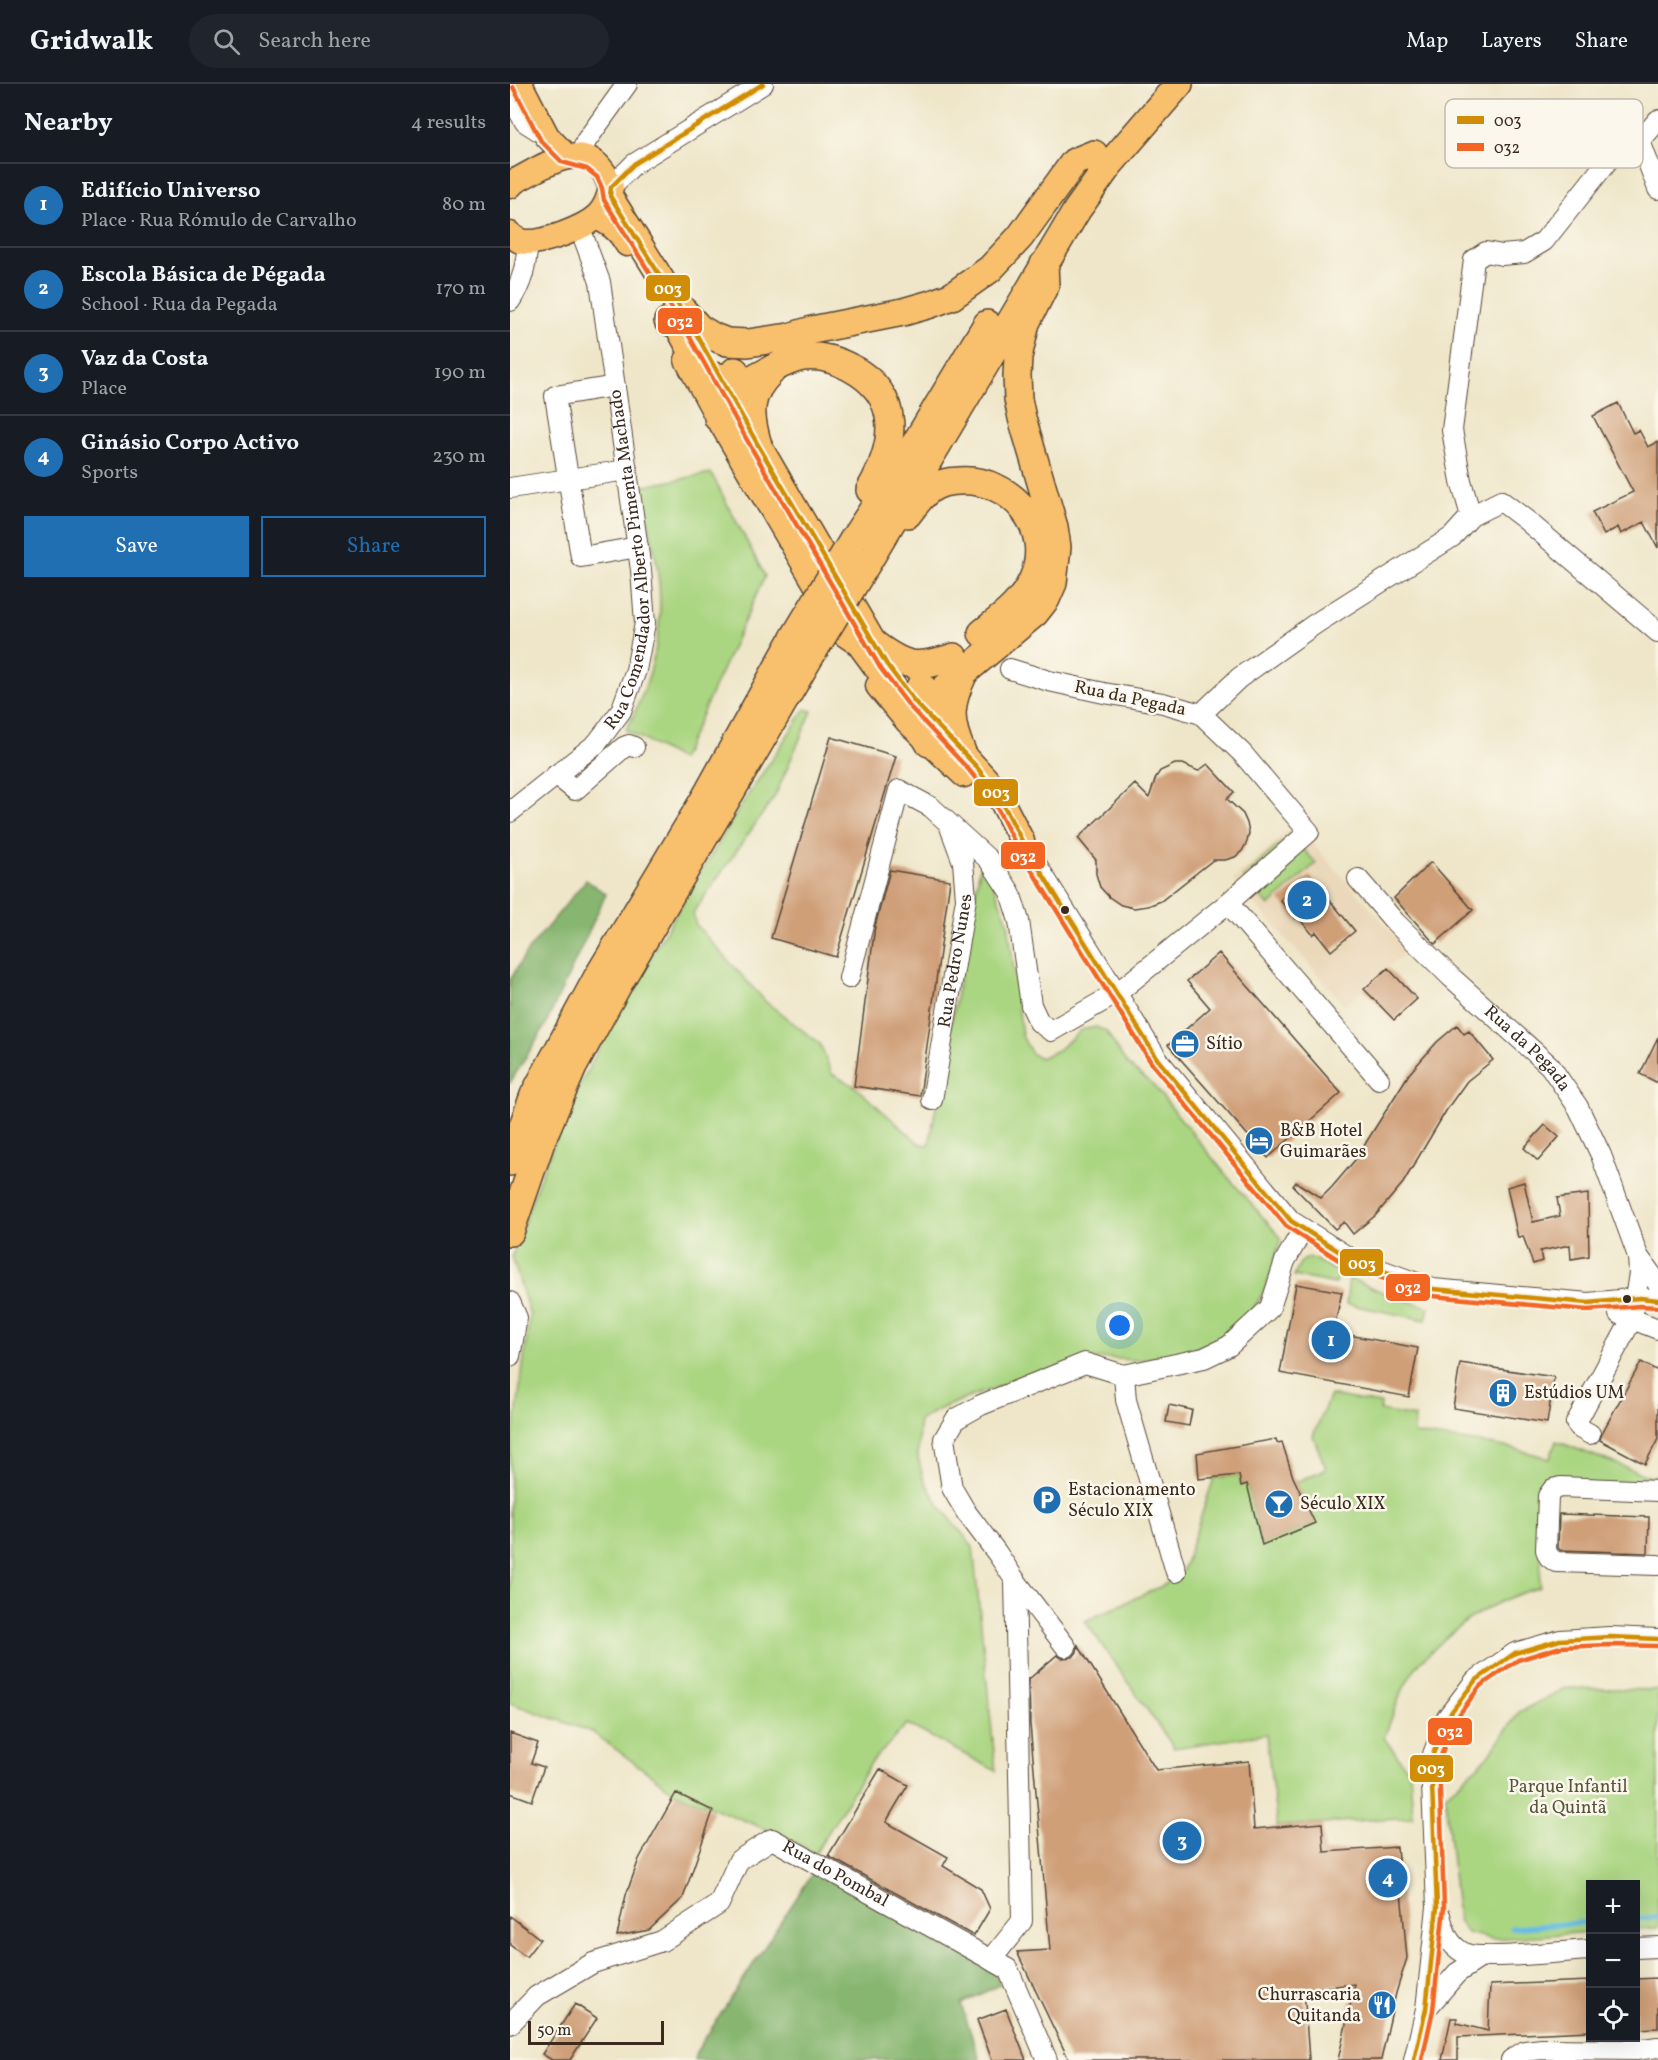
<!DOCTYPE html>
<meta charset="utf-8">
<style>
body{margin:0;font-family:Vollkorn,serif;background:#20242c;color:#f1f3f6}
.controls{position:absolute;right:18px;bottom:18px;display:grid;overflow:hidden;border-radius:0px;box-shadow:0 6px 24px #0002}
.controls button{width:54px;height:54px;display:grid;place-items:center;padding:0;border:0;border-bottom:2px solid #363941;background:#171b24;color:#f1f3f6;font:30px sans-serif}
.scale{position:absolute;left:18px;bottom:15px;width:136px;box-sizing:border-box;padding-left:6px;border:3px solid #3b2a1e;border-top:0;font-size:16px;line-height:21px;white-space:nowrap;color:#3b2a1e;-webkit-text-stroke:4px #fbf7ec;paint-order:stroke}
.you{position:absolute;left:610px;top:1242px;width:21px;height:21px;margin:-15px;border:4px solid #fff;border-radius:50%;background:#1a73e8;box-shadow:0 0 0 9px #1a73e833}
.badge{display:grid;place-items:center;width:39px;height:39px;border-radius:50%;background:#1f6fb2;color:#fff;font-size:20px;font-weight:700}
.pin{position:absolute;translate:-50% -50%;border:3px solid #fff;box-shadow:0 2px 6px #0006}
.list{margin:0;padding:0;list-style:none}
h2{display:flex;justify-content:space-between;align-items:center;height:78px;margin:0;padding:0 24px;font-size:26px}
h2 small{font-size:20px;font-weight:400;color:#9ea1a6}
.list li{display:grid;grid-template-columns:39px 1fr auto;gap:18px;align-items:center;box-sizing:border-box;height:84px;padding:0 24px;border-top:2px solid #363941}
.list b{display:block;font-size:22px;white-space:nowrap}
.list p{margin:0;font-size:20px;white-space:nowrap;color:#9ea1a6}
.list em{font-size:20px;font-style:normal;color:#9ea1a6}
.actions{display:flex;gap:12px;padding:18px 24px}
.actions a{flex:1;padding:14px 0;border:2px solid #1f6fb2;border-radius:0px;text-align:center;font-size:21px;color:#1f6fb2}
.actions .main{background:#1f6fb2;color:#fff}
.icon{flex:none;width:33px;height:33px;fill:none;stroke:currentColor;stroke-width:2;stroke-linecap:round;stroke-linejoin:round}
.map{position:relative;flex:none;width:1148px;height:1976px;overflow:hidden}
header{display:flex;align-items:center;gap:36px;box-sizing:border-box;height:84px;padding:0 30px;background:#171b24;border-bottom:2px solid #363941}
header strong{font-size:28px}
nav{display:flex;gap:33px;margin-inline-start:auto;font-size:21px}
.search{width:420px;height:54px;background:#20242c;display:flex;align-items:center;gap:15px;box-sizing:border-box;padding:0 21px;border-radius:33px;color:#9ea1a6;font-size:22px}
main{display:flex}
aside{flex:1;background:#171b24}
.map>svg:first-child{display:block}
.built{fill:#ebd8ba}
.green{fill:#aad581;stroke:#728050;stroke-width:1.5}
.forest{fill:#87b66f;stroke:#617046;stroke-width:1.5}
.lines{fill:none;stroke-linecap:round;stroke-linejoin:round}
.stream{stroke:#66bde3;stroke-width:5}
.building{fill:#cf9f78}
.minor-casing{stroke:#564638;stroke-width:22}
.major-casing{stroke:#564638;stroke-width:27}
.highway-casing{stroke:#564638;stroke-width:30}
.minor{stroke:#fff;stroke-width:20}
.major{stroke:#f8bf6c;stroke-width:24}
.highway{stroke:#f8bf6c;stroke-width:27}
.highway-bridge-casing{stroke:#564638;stroke-width:30;stroke-linecap:butt}
.highway-bridge{stroke:#f8bf6c;stroke-width:27}
.bus-1-casing{stroke:#fbf7ec;stroke-width:9}
.bus-2-casing{stroke:#fbf7ec;stroke-width:9}
.bus-1{stroke:#d18d06;stroke-width:4.5}
.bus-2{stroke:#f26522;stroke-width:4.5}
.bus-dot{fill:#3b2a1e;stroke:#fbf7ec;stroke-width:2}
.labels{text-anchor:middle;dominant-baseline:central;stroke-width:5;stroke-linejoin:round;paint-order:stroke}
.street-label{font-size:18px;fill:#3b2a1e;stroke:#fbf7ec}
.poi-label{font-size:18px;fill:#3b2a1e;stroke:#fbf7ec;text-anchor:start}
.park-label{font-size:18px;fill:#575537;stroke:#fbf7ec}
.key{fill:#fbf7ec;stroke:#c1baae;stroke-width:1.5}
.key-label{font-size:16px;fill:#3b2a1e}
.line-badge{stroke:#fbf7ec;stroke-width:2}
.badge-label{font-size:16px;text-anchor:middle;font-weight:bold;fill:#fff}
</style>
<header>
<strong>Gridwalk</strong>
<div class="search"><svg class="icon" aria-label="search" viewBox="0 0 24 24"><circle cx="10" cy="10" r="6"/><path d="M15 15l6 6"/></svg>Search here</div>
<nav><a>Map</a><a>Layers</a><a>Share</a></nav>
</header>
<main>
<aside>
<h2>Nearby<small>4 results</small></h2>
<ul class="list">
<li><span class="badge">1</span><div><b>Edifício Universo</b><p>Place · Rua Rómulo de Carvalho</p></div><em>80 m</em></li>
<li><span class="badge">2</span><div><b>Escola Básica de Pégada</b><p>School · Rua da Pegada</p></div><em>170 m</em></li>
<li><span class="badge">3</span><div><b>Vaz da Costa</b><p>Place</p></div><em>190 m</em></li>
<li><span class="badge">4</span><div><b>Ginásio Corpo Activo</b><p>Sports</p></div><em>230 m</em></li>
</ul>
<div class="actions"><a class="main">Save</a><a>Share</a></div>
</aside>
<div class="map">
<svg width="1148" height="1976" viewBox="0 0 1148 1976">
<rect width="100%" height="100%" fill="#fbf7ec"/>
<filter id="ink" filterUnits="userSpaceOnUse"><feTurbulence type="fractalNoise" baseFrequency=".0167" numOctaves="2"/><feDisplacementMap in="SourceGraphic" scale="12" xChannelSelector="R" yChannelSelector="G"/><feConvolveMatrix kernelMatrix="1 2 1 2 8 2 1 2 1" color-interpolation-filters="sRGB"/></filter>
<filter id="wash" filterUnits="userSpaceOnUse"><feTurbulence type="fractalNoise" baseFrequency=".008" numOctaves="4" result="noise"/><feDisplacementMap in="SourceGraphic" scale="24" xChannelSelector="R" yChannelSelector="G"/><feGaussianBlur stdDeviation="1.35" result="paint"/><feColorMatrix in="noise" values="0 0 0 0 0 0 0 0 0 0 0 0 0 0 0 0 0 1.4 0 .05"/><feComposite in="paint" operator="in"/></filter>
<g filter="url(#wash)">
<rect width="100%" height="100%" fill="#efe6c9"/>
<path class="built" d="M785,740l113,126 -63,55 -112,-125z"/>
<path class="green" d="M201,389l54,103 -84,184 -55,-30c26,-48 39,-102 32,-157 -3,-28 -12,-57 -18,-86z
M295,625l7,2 -37,85 -82,117 3,12 70,77 54,42 12,30 22,12 66,58 9,1 52,-283 9,14 18,46 14,114 10,18 9,4 17,-8 23,-20 15,-3 10,4 21,33 27,22 73,90 54,62c-6,19 -10,43 -21,60 -27,44 -71,56 -120,62 -15,1 -31,-4 -46,-1 -38,8 -76,21 -113,34 -22,8 -43,15 -62,28l-1,36 5,21 14,24 36,45 23,224 -89,-47 -37,40 -55,90 -32,-18 -107,-43 -84,-61 -82,-29v-243l20,-145 -18,-58 27,-77 37,-87 46,-89 117,-195z
M780,751l26,28 -47,43 -26,-29z
M797,1174l7,1 24,13 -2,12 -42,-8 6,-13z
M839,1194l48,20 32,9 -3,13 -80,-16z
M820,1311l51,9 -1,7 35,6 -1,17c46,6 92,10 136,25l6,-18 97,37 5,-5v12l-115,7 -3,95c-43,13 -76,31 -107,63 -5,5 -12,10 -16,16 -16,21 -24,49 -33,72l26,35 3,44 -136,9 -11,-92 -92,14 -89,-127 79,-36 19,-15 31,-92 25,-3 2,10 6,-1 15,61 53,-22 -19,-41 30,-13 -13,-33z
M1055,1604l93,2v238l-22,1v-45h-46v48l-98,7 -25,-6 -9,-12 -13,-126 43,-38 31,-45z"/>
<path class="forest" d="M76,796l20,14 -61,132 -35,57v-103l16,-27z
M304,1787l181,102 6,11 -40,20 19,56h-286l2,-8z"/>
<g class="lines">
<path class="stream" d="M1126,1835l22,-2
M1001,1844l79,-6"/>
</g>
<g id="blocks">
<path class="building" d="M1108,319l15,30 6,-3 9,17 10,-5v106l-14,-26 -23,12 -3,-7 -14,8 -12,-23 41,-20 -40,-76z
M321,653l65,19 -60,201 -65,-19z
M665,680h8l15,7 10,-7 12,13 14,15 -7,7 16,15 4,9 2,10 -2,9 -5,9 -7,6 -10,3h-12l-52,41 -13,5 -14,2 -13,-3 -12,-8 -9,-10 -4,-13v-14l-18,-22 57,-54 14,14 7,-21 4,-6z
M921,778l42,48 -38,34 -41,-46z
M380,786l60,10 -30,216 -66,-10 21,-160z
M800,792l45,55 -24,20 -15,-19 -3,3 -15,-18 -2,2 -16,-19z
M709,869l122,140 -73,65 -100,-113 42,-37 -23,-27z
M878,884l29,31 -23,21 -30,-31z
M947,941l7,9 5,-3 24,29 -26,21 -18,25 -46,77 -27,32 -23,19 -9,-12 -9,7 -42,-43 3,-4 25,16 11,-11 23,-27 54,-86 28,-32z
M1148,953v46l-18,-9z
M1035,1041l14,12 -21,24 -14,-13z
M1014,1098l9,40 27,-6 -3,-18 31,-4 1,62 -18,3 -1,-14 -30,6 2,10 -9,3 -10,-28 -5,2 -11,-51z
M786,1200l46,8 -9,40 85,16 -9,49 -129,-24z
M1131,1278l17,9v68l-13,25 -45,-24 2,-7z
M950,1279l94,14 -7,46 -94,-15z
M659,1321l23,5 -3,16 -23,-4z
M766,1355l1,4 5,-1 11,35 22,46 -53,22 -15,-61 -6,2 -2,-11 -40,4 -2,-26z
M1049,1430l90,3 -1,36 -88,-3 -2,-2z
M568,1561l78,125 93,-9 5,68 68,-6 2,29 73,-5 10,111 -11,35 -15,67h-43l17,-76 -51,5 5,71h-240l-52,-108 33,-2 -20,-226 -1,-45 28,-24 5,3 11,-1 4,-5z
M0,1649l28,10 -7,20 13,4 -12,34 -22,-8z
M370,1685l28,16 -22,37 62,35 -5,9 38,23 9,20 -16,27 -146,-80z
M166,1709l37,18 -30,87 -34,32 -32,6 9,-41 13,-36z
M0,1832l30,23 -14,18 -16,-12z
M1148,1894v50l-23,1v-50z
M1080,1897v50l-132,6v23h-16l9,-42h6v5l31,8 2,-46z
M65,1920l22,14 -27,42h-18l-10,-6z
M496,1925l20,51h-34l-15,-40z"/>
</g>
</g>
<g filter="url(#ink)">
<use href="#blocks" fill-opacity="0" stroke="#564638" stroke-width="1.5"/>
<g class="lines">
<g class="minor-casing">
<g id="minor">
<path d="M0,12l15,26 22,14"/>
<path d="M1130,57l18,48"/>
<path d="M70,73l6,-16 41,-57"/>
<path d="M101,103l23,-23 129,-80"/>
<path d="M0,217c13,-19 16,-36 18,-59"/>
<path d="M105,302l-60,10 26,161 57,-10"/>
<path d="M0,404l117,-18"/>
<path d="M961,432l30,-15 25,19 132,112"/>
<path d="M691,630l38,-36 76,-54 137,-87 19,-21 -10,-35 -9,-51 22,-170 12,-8 16,3 22,-2 20,-12 70,-88 26,-12 18,-21"/>
<path d="M46,691l19,15 49,-43 5,-2 5,2"/>
<path id="s1" d="M0,728l87,-69 24,-32 15,-41 9,-47 -4,-53 -41,-288 -20,-54"/>
<path d="M512,757l136,219 133,161 60,38 82,30 155,14 52,-5 18,2"/>
<path id="s2" d="M848,795l37,43 56,55 99,89 28,41 23,48 37,101 20,28"/>
<path d="M718,819l151,176"/>
<path d="M339,894l50,-188 32,17 58,53 21,32 9,29 12,84 8,17 12,9 66,-38 111,-90 81,-71 -67,-79 -41,-39 -38,-11 -59,-10 -55,-12 -39,-12"/>
<path id="s3" d="M422,1016l34,-201 -3,-37 -13,-35"/>
<path d="M0,1218l7,16 -7,38"/>
<path d="M1109,1230l39,15"/>
<path d="M614,1291l2,25 50,172"/>
<path d="M1080,1350l-9,-5 -5,-6 56,-104 7,-46 -1,-17"/>
<path d="M1148,1407l-97,-4 -8,2 -5,7 -2,54 3,7 7,5 102,3"/>
<path d="M505,1496l51,67"/>
<path d="M930,1831c4,15 8,30 24,38 15,8 104,-2 126,-3"/>
<path d="M1126,1864l22,-1"/>
<path d="M481,1876l31,-39 -7,-341 -18,-27 -31,-41 -14,-24 -8,-49 12,-20 25,-14 104,-42 39,12 80,-17 25,-12 41,-38 15,-47 18,-32"/>
<path d="M916,1925l31,-36 26,-17"/>
<path id="s4" d="M0,1940l27,-28 56,-33 69,-22 57,-37 20,-44 33,-21 236,130 39,91"/>
<path d="M904,1976l12,-51 11,-102 -6,-147 15,-41 29,-38 40,-28 45,-13 50,-3 48,2"/>
<path d="M1001,1976l14,-9 17,-2 94,1 22,-3"/>
</g>
</g>
<g class="major-casing">
<path id="major" d="M10,0l27,52 19,20
M0,102l5,-5c25,-12 64,-42 87,-11 4,4 6,12 9,17 -2,11 -6,22 -14,29 -13,12 -53,27 -70,26 -7,0 -12,-3 -17,-8
M100,112l78,125
M86,133c15,7 23,13 31,27
M177,276l31,58 112,190
M208,291l165,283
M368,602l30,36 56,53
M401,612l76,84 12,16 23,45"/>
</g>
<g class="highway-casing">
<path id="highway" d="M167,220l22,24 15,9 13,5 21,1 41,-6 23,-7 91,-18 28,-8 21,-8 38,-27 30,-32 54,-75 20,-8
M158,237l10,4 23,42 16,17c8,1 16,2 23,1 6,-1 12,-5 17,-8 14,-7 29,-17 46,-20 16,-2 34,3 48,11 52,28 45,76 19,122
M208,334l5,-34 12,-13
M248,361c-9,-30 -11,-50 13,-73
M398,430c6,-8 13,-18 21,-24 8,-6 20,-9 30,-9 53,-4 97,49 73,100 -10,22 -31,37 -50,52
M343,456l53,-81 81,-135
M359,476l208,-350 32,-45 70,-81
M334,548l16,11 39,53c11,7 21,7 33,3l103,-86 11,-14 7,-16 4,-36 -3,-20 -32,-109 -4,-19 -1,-23 1,-19 8,-34 19,-38 -1,-21
M364,560c32,24 42,25 80,13
M411,601c-12,21 -3,40 8,58
M452,668c-14,-31 -13,-48 2,-79
M0,1078l24,-67 63,-117 108,-180 90,-162
M0,1148l32,-93 31,-72 46,-84 192,-328"/>
</g>
<use href="#minor" class="minor"/>
<use href="#major" class="major"/>
<use href="#highway" class="highway"/>
<g class="highway-bridge-casing">
<path id="highway-bridge" d="M285,552l58,-96
M301,571l58,-95"/>
</g>
<use href="#highway-bridge" class="highway-bridge"/>
<g class="bus-1-casing">
<path id="bus-1" d="M253,0l-129,80 -23,23 -1,9 84,134 64,115 129,220 28,37 60,63 24,31 23,45 136,219 133,161 60,38 82,30 155,14 52,-5 18,2
M904,1976l12,-51 11,-102 -6,-147 15,-41 29,-38 40,-28 45,-13 50,-3 48,2"/>
</g>
<g class="bus-2-casing">
<path id="bus-2" d="M3,3l28,54 21,21 25,7 10,8 5,11 2,12 84,134 64,115 129,220 29,38 59,63 24,30 23,45 136,219 134,162 62,40 84,30 155,14 53,-4 17,1
M912,1976l11,-50 11,-103 -5,-146 14,-38 27,-37 38,-26 43,-13 49,-2 48,1"/>
</g>
<use href="#bus-1" class="bus-1"/>
<use href="#bus-2" class="bus-2"/>
</g>
</g>
<defs>
<g id="office-disc" transform="scale(1.5)"><circle r="9.5" fill="#1f6fb2" stroke="#fbf7ec"/><path d="M-6-3h4V-5.5h4V-3h4V5H-6ZM-1-4.5V-3h2v-1.5ZM-6 0V1H6V0Z" fill="#fff"/></g>
<g id="hotel-disc" transform="scale(1.5)"><circle r="9.5" fill="#1f6fb2" stroke="#fbf7ec"/><path d="M-6-4.5h1.5V1H6V5H4.5V3h-9V5H-6ZM-4 0a1.8 1.8 0 1 1 3.6 0ZM.5 0V-2.5h3Q6-2.5 6 0Z" fill="#fff"/></g>
<g id="building-disc" transform="scale(1.5)"><circle r="9.5" fill="#1f6fb2" stroke="#fbf7ec"/><path d="M-4-6H4V6H1V3H-1V6H-4ZM-2.5-4.3h1.7v1.8h-1.7ZM.8-4.3h1.7v1.8H.8ZM-2.5-1h1.7V.8h-1.7ZM.8-1h1.7V.8H.8Z" fill="#fff"/></g>
<g id="parking-disc" transform="scale(1.5)"><circle r="9.5" fill="#1f6fb2" stroke="#fbf7ec"/><path d="M-3.5-5.5H1a3.5 3.5 0 0 1 0 7H-1V5.5H-3.5ZM-1-3.4V-.6H.8a1.4 1.4 0 0 0 0-2.8Z" fill="#fff"/></g>
<g id="bar-disc" transform="scale(1.5)"><circle r="9.5" fill="#1f6fb2" stroke="#fbf7ec"/><path d="M-6-5H6L.8 .8V4.5H3.5V6h-7V4.5H-.8V.8Z" fill="#fff"/></g>
<g id="restaurant-disc" transform="scale(1.5)"><circle r="9.5" fill="#1f6fb2" stroke="#fbf7ec"/><path d="M-5-6h1v4h1v-4h1v4h1v-4h1v5L-1.5 .5V6h-2V.5L-5-1ZM5-6V6H3V1.5H1.5Q1.5-4 5-6Z" fill="#fff"/></g>
</defs>
<g fill-rule="evenodd">
<use href="#office-disc" x="675" y="960"/>
<use href="#hotel-disc" x="749" y="1057"/>
<use href="#building-disc" x="993" y="1309"/>
<use href="#parking-disc" x="537" y="1416"/>
<use href="#bar-disc" x="769" y="1420"/>
<use href="#restaurant-disc" x="872" y="1921"/>
</g>
<g class="bus-dot">
<circle cx="555" cy="826" r="5"/>
<circle cx="1117" cy="1215" r="5"/>
</g>
<g class="labels">
<g class="street-label">
<text stroke="none"><textPath href="#s1" startOffset="304">Rua Comendador Alberto Pimenta Machado</textPath></text>
<text transform="translate(620 615) rotate(12)">Rua da Pegada</text>
<text stroke="none"><textPath href="#s3" startOffset="141">Rua Pedro Nunes</textPath></text>
<text stroke="none"><textPath href="#s2" startOffset="240">Rua da Pegada</textPath></text>
<text stroke="none"><textPath href="#s4" startOffset="404">Rua do Pombal</textPath></text>
</g>
<g class="poi-label">
<text x="696" y="960">Sítio</text>
<text x="770" y="1047">B&amp;B Hotel<tspan x="770" dy="21">Guimarães</tspan></text>
<text x="1014" y="1309">Estúdios UM</text>
<text x="558" y="1406">Estacionamento<tspan x="558" dy="21">Século XIX</tspan></text>
<text x="790" y="1420">Século XIX</text>
<text x="851" y="1911" text-anchor="end">Churrascaria<tspan x="851" dy="21">Quitanda</tspan></text>
</g>
<g class="park-label">
<text x="1058" y="1703">Parque Infantil<tspan x="1058" dy="21">da Quintã</tspan></text>
</g>
</g>
<rect x="935" y="15" width="198" height="69" rx="9" class="key"/>
<rect x="947" y="32" width="27" height="8" fill="#d18d06"/>
<rect x="947" y="59" width="27" height="8" fill="#f26522"/>
<g class="key-label">
<text x="984" y="42">003</text>
<text x="984" y="69">032</text>
</g>
<g class="line-badge">
<rect x="135" y="190" width="46" height="28" rx="6" fill="#d18d06"/>
<rect x="147" y="223" width="46" height="28" rx="6" fill="#f26522"/>
<rect x="463" y="694" width="46" height="29" rx="6" fill="#d18d06"/>
<rect x="490" y="757" width="46" height="29" rx="6" fill="#f26522"/>
<rect x="829" y="1164" width="45" height="29" rx="6" fill="#d18d06"/>
<rect x="875" y="1189" width="46" height="29" rx="6" fill="#f26522"/>
<rect x="917" y="1633" width="46" height="29" rx="6" fill="#f26522"/>
<rect x="899" y="1670" width="45" height="29" rx="6" fill="#d18d06"/>
</g>
<g class="badge-label">
<text x="158" y="210">003</text>
<text x="170" y="243">032</text>
<text x="486" y="714">003</text>
<text x="513" y="778">032</text>
<text x="852" y="1185">003</text>
<text x="898" y="1209">032</text>
<text x="940" y="1653">032</text>
<text x="921" y="1690">003</text>
</g>
</svg>
<div class="controls">
<button>+</button>
<button>−</button>
<button><svg class="icon" aria-label="locate" viewBox="0 0 24 24"><circle cx="12" cy="12" r="6"/><path d="M12 2v4M12 18v4M2 12h4M18 12h4"/></svg></button>
</div>
<div class="scale">50 m</div>
<div class="you"></div>
<div class="pin badge" style="left:821px;top:1256px">1</div>
<div class="pin badge" style="left:797px;top:816px">2</div>
<div class="pin badge" style="left:672px;top:1757px">3</div>
<div class="pin badge" style="left:878px;top:1794px">4</div>
</div>
</main>
